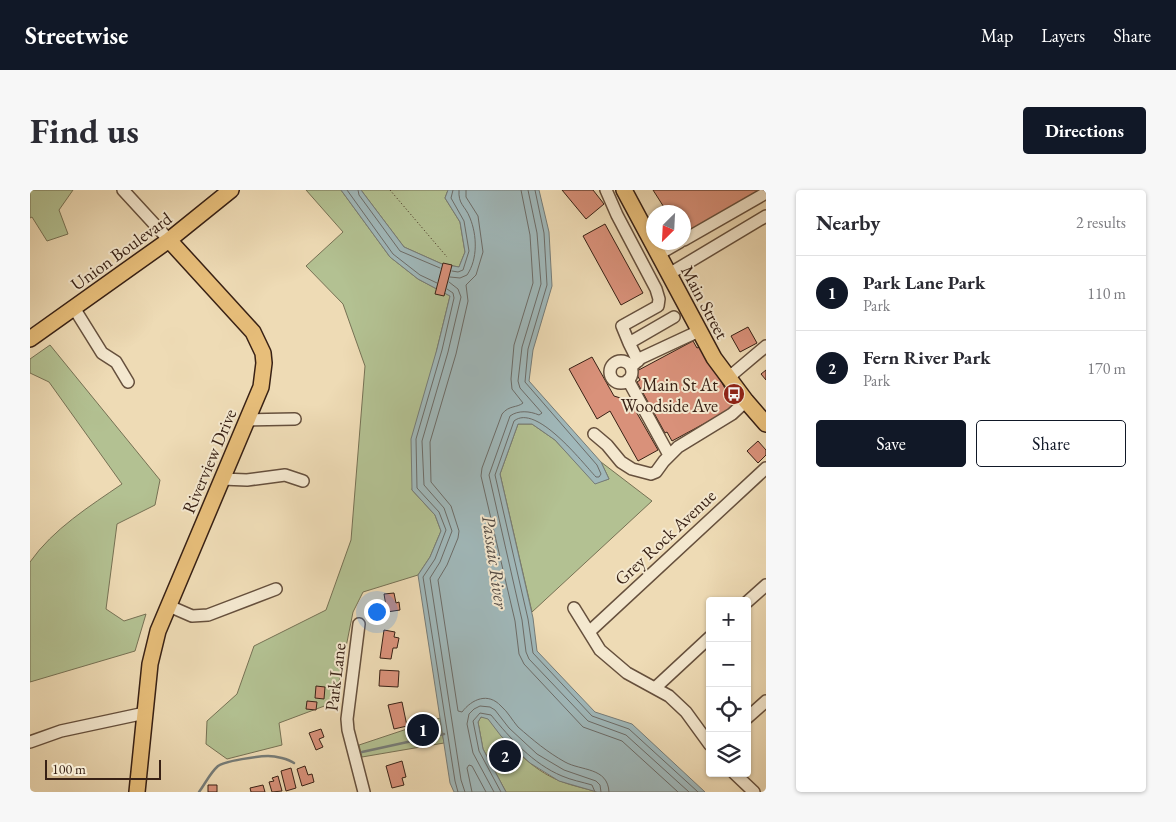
<!DOCTYPE html>
<meta charset="utf-8">
<style>
body{margin:0;font-family:"EB Garamond",serif;background:#f7f7f7;color:#2b2b33}
.controls{position:absolute;right:15px;bottom:15px;display:grid;overflow:hidden;border-radius:5px;box-shadow:0 1px 4px #0004}
.controls button{width:45px;height:45px;display:grid;place-items:center;padding:0;border:0;border-bottom:1px solid #e1e1e2;background:#fff;color:#2b2b33;font:25px sans-serif}
.compass{position:absolute;left:616px;top:15px;width:45px;height:45px;border-radius:50%;background:#fff;box-shadow:0 1px 4px #0004;rotate:204deg}
.scale{position:absolute;left:15px;bottom:12px;width:116px;box-sizing:border-box;padding-left:5px;border:2px solid #382115;border-top:0;font-size:14px;line-height:18px;white-space:nowrap;color:#382115;-webkit-text-stroke:4px #f4e8cf;paint-order:stroke}
.you{position:absolute;left:346px;top:421px;width:18px;height:18px;margin:-12px;border:4px solid #fff;border-radius:50%;background:#1a73e8;box-shadow:0 0 0 8px #1a73e833}
.badge{display:grid;place-items:center;width:32px;height:32px;border-radius:50%;background:#111827;color:#fff;font-size:16px;font-weight:700}
.pin{position:absolute;translate:-50% -50%;border:2px solid #fff;box-shadow:0 1px 5px #0006}
.list{margin:0;padding:0;list-style:none}
h2{display:flex;justify-content:space-between;align-items:center;height:65px;margin:0;padding:0 20px;font-size:21px}
h2 small{font-size:16px;font-weight:400;color:#7c7c81}
.list li{display:grid;grid-template-columns:32px 1fr auto;gap:15px;align-items:center;box-sizing:border-box;height:75px;padding:0 20px;border-top:1px solid #e1e1e2}
.list b{display:block;font-size:19px;white-space:nowrap}
.list p{margin:0;font-size:16px;white-space:nowrap;color:#7c7c81}
.list em{font-size:16px;font-style:normal;color:#7c7c81}
.actions{display:flex;gap:10px;padding:15px 20px}
.actions a{flex:1;padding:11px 0;border:1px solid #111827;border-radius:5px;text-align:center;font-size:18px;color:#111827}
.actions .main{background:#111827;color:#fff}
.icon{flex:none;width:28px;height:28px;fill:none;stroke:currentColor;stroke-width:2;stroke-linecap:round;stroke-linejoin:round}
.map{position:relative;flex:none;width:736px;height:602px;overflow:hidden;border-radius:5px}
header{display:flex;align-items:center;gap:30px;box-sizing:border-box;height:70px;padding:0 25px;background:#111827;color:#fff}
header strong{font-size:24px}
nav{display:flex;gap:28px;margin-inline-start:auto;font-size:18px}
.intro{display:flex;align-items:center;justify-content:space-between;box-sizing:border-box;height:120px;padding:0 30px}
h1{margin:0;font-size:35px}
.button{padding:12px 22px;border-radius:5px;background:#111827;color:#fff;font-size:18px;font-weight:700}
main{display:flex;gap:30px;padding:0 30px}
aside{flex:1;background:#fff;border-radius:5px;box-shadow:0 1px 4px #0004}
.map>svg:first-child{display:block}
.green{fill:#b3c192;stroke:#767154}
.water{fill:#a0b8ba;stroke:#767c78}
.lines{fill:none;stroke-linecap:round;stroke-linejoin:round}
.shore{stroke:#6c6c68;stroke-width:1}
.stream{stroke:#767c78;stroke-width:2.5}
.building{fill:#d9917a;stroke:#382115}
.minor-casing{stroke:#66503d;stroke-width:14}
.major-casing{stroke:#382115;stroke-width:18}
.path{stroke:#382115;stroke-width:1;stroke-dasharray:1 2.5;stroke-linecap:butt}
.minor{stroke:#f4e8cf;stroke-width:11}
.major{stroke:#e7be7a;stroke-width:15}
.labels{text-anchor:middle;dominant-baseline:central;stroke-width:4;stroke-linejoin:round;paint-order:stroke}
.street-label{font-size:18px;fill:#382115;stroke:#f4e8cf}
.poi-label{font-size:18px;fill:#382115;stroke:#f4e8cf;text-anchor:end}
.water-label{font-size:19px;font-style:italic;fill:#574e47;stroke:#f4e8cf}
</style>
<header>
<strong>Streetwise</strong>
<nav><a>Map</a><a>Layers</a><a>Share</a></nav>
</header>
<div class="intro"><h1>Find us</h1><a class="button">Directions</a></div>
<main>
<div class="map">
<svg width="736" height="602" viewBox="0 0 736 602">
<rect width="100%" height="100%" fill="#eedbb5"/>
<filter id="stains"><feTurbulence type="fractalNoise" baseFrequency=".004" numOctaves="4"/><feColorMatrix values="0 0 0 0 .2 0 0 0 0 .09 0 0 0 0 .02 0 0 0 .5 -.17"/></filter>
<radialGradient id="worn" r=".72"><stop offset=".6" stop-color="#630" stop-opacity="0"/><stop offset="1" stop-color="#630" stop-opacity=".3"/></radialGradient>
<path class="green" d="M0,0h43l-14,20 9,24 -21,7 -15,-24 -2,1z
M276,0h35l49,67 28,22 32,17 -13,53 -25,141 23,25 6,16 -11,26 -12,18 -55,17 -10,20 -18,90 -56,21 3,22 -55,14 -21,-15 1,-23 30,-27 17,-48 72,-36 25,-70 14,-174 -22,-62 -37,-38 37,-34z
M331,0h87l-3,8 15,24 5,30 -6,15 -17,-3 -38,-17z
M20,155l110,135 -5,25 -38,19 -11,85 18,12 22,-7 -11,37 -105,31v-120c23,-33 60,-56 92,-78l-73,-102 -19,-9v-14z
M488,234h14l23,16 40,43 14,-4 -8,-17 51,39 -120,111 -32,-138z
M451,527l7,1c17,24 44,52 72,63 12,5 25,7 37,11h-91l-23,-43 -5,-27z
M410,528l4,25 -82,14 -3,-12z"/>
<path class="water" d="M311,0h20l43,57 38,17 17,3 6,-15 -5,-30 -15,-24 3,-8h91l10,42 3,54 -19,64 -4,31 72,81 8,17 -14,5 -40,-44 -23,-16h-14l-18,50 33,144 4,33 58,61 37,12 73,68h-108l-38,-11 -29,-18 -29,-27 -13,-17 -7,-2 -3,5 5,27 23,43h-52l-4,-9 -32,-208 12,-18 11,-26 -6,-16 -23,-25 -1,-51 26,-90 13,-53 -32,-17 -28,-22z"/>
<g class="lines">
<path class="shore" d="M317,0l46,64 27,21 17,8
M328,0l1,5 41,56 40,17
M436,0v7l12,19 5,36 -7,23 -10,10 2,16 -12,53 -26,88 1,40 20,24 8,25 -1,7 -11,27 -9,15 20,131 4,1c10,-13 26,-20 39,-6 7,6 11,14 17,21 15,13 29,25 47,35 16,9 43,5 44,30
M491,0l9,45 3,48 -19,62 -3,34 1,10 11,14c-6,5 -14,2 -21,11l-20,54 -1,8 34,145 4,33 5,10 59,63 39,14 56,51
M498,0l9,43 4,51 -19,63 -4,34 2,7 22,25 -3,2c-9,-4 -21,-5 -29,1l-21,59 33,145 4,32 3,7 59,62 38,14 63,57
M505,0l9,43 3,52 -19,64 -3,33 72,83 4,9 -2,3h-3c-14,-15 -60,-74 -82,-56l-19,54 33,144 5,34 59,63 37,13 69,63
M422,81l6,1 5,-2 6,-19 -5,-30 -13,-23 2,-8
M420,87l10,1 7,-3c11,-16 10,-40 3,-57 -5,-13 -12,-13 -11,-28
M419,92l9,7 3,8 -13,55 -26,89 2,44 20,23 8,23 -12,31 -10,16 31,202 4,12
M417,99l6,4 1,5 -12,52 -26,89 1,49 22,24 7,18 -11,29 -12,18 32,204 3,11
M442,602l-5,-24 2,-3 3,1 14,26
M464,602l-21,-39 -6,-29 2,-10 5,-5 6,-3 10,1 5,3 14,18 28,26 27,16 32,11 4,4 1,7
M471,602l-22,-41 -6,-30 7,-8 11,2c19,23 42,49 71,61 9,4 20,6 30,9l3,7"/>
<path class="stream" d="M332,562l82,-18
M169,602c6,-8 11,-19 19,-26 7,-5 40,-10 50,-10 8,0 20,3 26,7"/>
</g>
<path class="building" d="M532,0h31l11,14 -18,15z
M623,0h112l-81,48v-26h-17z
M575,34l38,69 -22,12 -38,-69z
M413,73l9,2 -8,31 -9,-2z
M718,137l9,16 -17,9 -9,-16z
M663,151l4,7 5,-2 33,61 -63,34 -5,-9 -2,1 -28,-51 3,-2 -5,-8z
M562,167l22,39 16,5 28,49 -20,11 -28,-50 -13,8 -28,-50z
M736,180v10l-5,-6z
M728,251l8,9v5l-8,8 -11,-12z
M364,403l2,10 3,-1 1,8 -13,2 -3,-18z
M354,440l11,2 -1,5 5,1 -2,10h-4l-2,11 -11,-1z
M350,480l19,1 -1,16 -19,-1z
M286,496l9,1 -1,12 -9,-1z
M277,511l10,1 -1,8 -10,-1z
M372,512l5,24 -13,3 -6,-24z
M291,539l3,8 -5,2 4,8 -7,3 -7,-17z
M372,571l4,16 -4,1 2,7 -12,3 -6,-22z
M275,576l3,9 4,-1 2,8 -12,4 -5,-17z
M261,578l5,20 -10,3 -5,-20z
M248,586l4,15 -10,1 -3,-10 5,-1 -2,-3z
M178,595h9v7h-9z
M233,595l2,7h-14l-1,-4z"/>
<g class="lines">
<g class="minor-casing">
<path id="minor" d="M93,0l46,50
M576,0l11,25 39,74 3,10 -1,7 -36,20 7,17
M654,50l82,-47
M629,64l21,-12
M639,84l97,-58
M44,118l28,45 14,9 12,20
M608,171l-9,-18 45,-26
M580 182a11 11 0 1 1 22 0a11 11 0 1 1-22 0Z
M601,177l10,-9 58,-27
M698,188l38,-32
M598,190l41,75
M217,230l48,-1
M564,244l13,11 14,17 11,7 19,5 5,-2 8,-11 14,-14 54,-33 14,-13
M192,289l25,1 38,-5 18,6
M717,412l19,-17
M139,416l23,10 16,-1 68,-26
M544,418l26,42 27,23 42,23 17,16 24,33
M329,434l-12,95 1,11 16,62
M559,442l177,-164
M625,498l55,-51
M717,528l19,-17
M0,552l31,-11 84,-18
M704,583l20,19"/>
</g>
<g class="major-casing">
<path id="major" d="M594,0l90,168 32,43 20,23
M0,149l139,-99 62,-50
M107,602l13,-128 8,-33 103,-244 3,-24 -1,-10 -10,-21 -84,-92"/>
</g>
<path class="path" d="M360,0l57,67"/>
<use href="#minor" class="minor"/>
<use href="#major" class="major"/>
</g>
<defs>
<g id="bus-disc" transform="scale(1.125)"><circle r="9.5" fill="#8f2418" stroke="#f4e8cf"/><path d="M-5-6H5V4H4V6H2V4H-2V6H-4V4H-5ZM-3.5-4V0h7V-4ZM-3.5 1.2v1.5H-2V1.2ZM2 1.2v1.5H3.5V1.2Z" fill="#fff"/></g>
</defs>
<g fill-rule="evenodd">
<use href="#bus-disc" x="704" y="204"/>
</g>
<g class="labels">
<g class="street-label">
<text transform="translate(91 61) rotate(-36)">Union Boulevard</text>
<text transform="translate(675 112) rotate(62)">Main Street</text>
<text transform="translate(179 271) rotate(-67)">Riverview Drive</text>
<text transform="translate(635 347) rotate(-43)">Grey Rock Avenue</text>
<text transform="translate(305 487) rotate(-83)">Park Lane</text>
</g>
<g class="poi-label">
<text x="688" y="194">Main St At<tspan x="688" dy="21">Woodside Ave</tspan></text>
</g>
<g class="water-label">
<text transform="translate(465 372) rotate(82)">Passaic River</text>
</g>
</g>
<rect width="100%" height="100%" filter="url(#stains)"/>
<rect width="100%" height="100%" fill="url(#worn)"/>
</svg>
<div class="controls">
<button>+</button>
<button>−</button>
<button><svg class="icon" aria-label="locate" viewBox="0 0 24 24"><circle cx="12" cy="12" r="6"/><path d="M12 2v4M12 18v4M2 12h4M18 12h4"/></svg></button>
<button><svg class="icon" aria-label="layers" viewBox="0 0 24 24"><path d="M12 4l9 5-9 5-9-5zM3 14l9 5 9-5"/></svg></button>
</div>
<svg class="compass" viewBox="-18 -18 36 36"><path d="M0-13l5 13h-10z" fill="#e53935"/><path d="M0 13l5-13h-10z" fill="#7c7c81"/></svg>
<div class="scale">100 m</div>
<div class="you"></div>
<div class="pin badge" style="left:393px;top:540px">1</div>
<div class="pin badge" style="left:475px;top:566px">2</div>
</div>
<aside>
<h2>Nearby<small>2 results</small></h2>
<ul class="list">
<li><span class="badge">1</span><div><b>Park Lane Park</b><p>Park</p></div><em>110 m</em></li>
<li><span class="badge">2</span><div><b>Fern River Park</b><p>Park</p></div><em>170 m</em></li>
</ul>
<div class="actions"><a class="main">Save</a><a>Share</a></div>
</aside>
</main>
